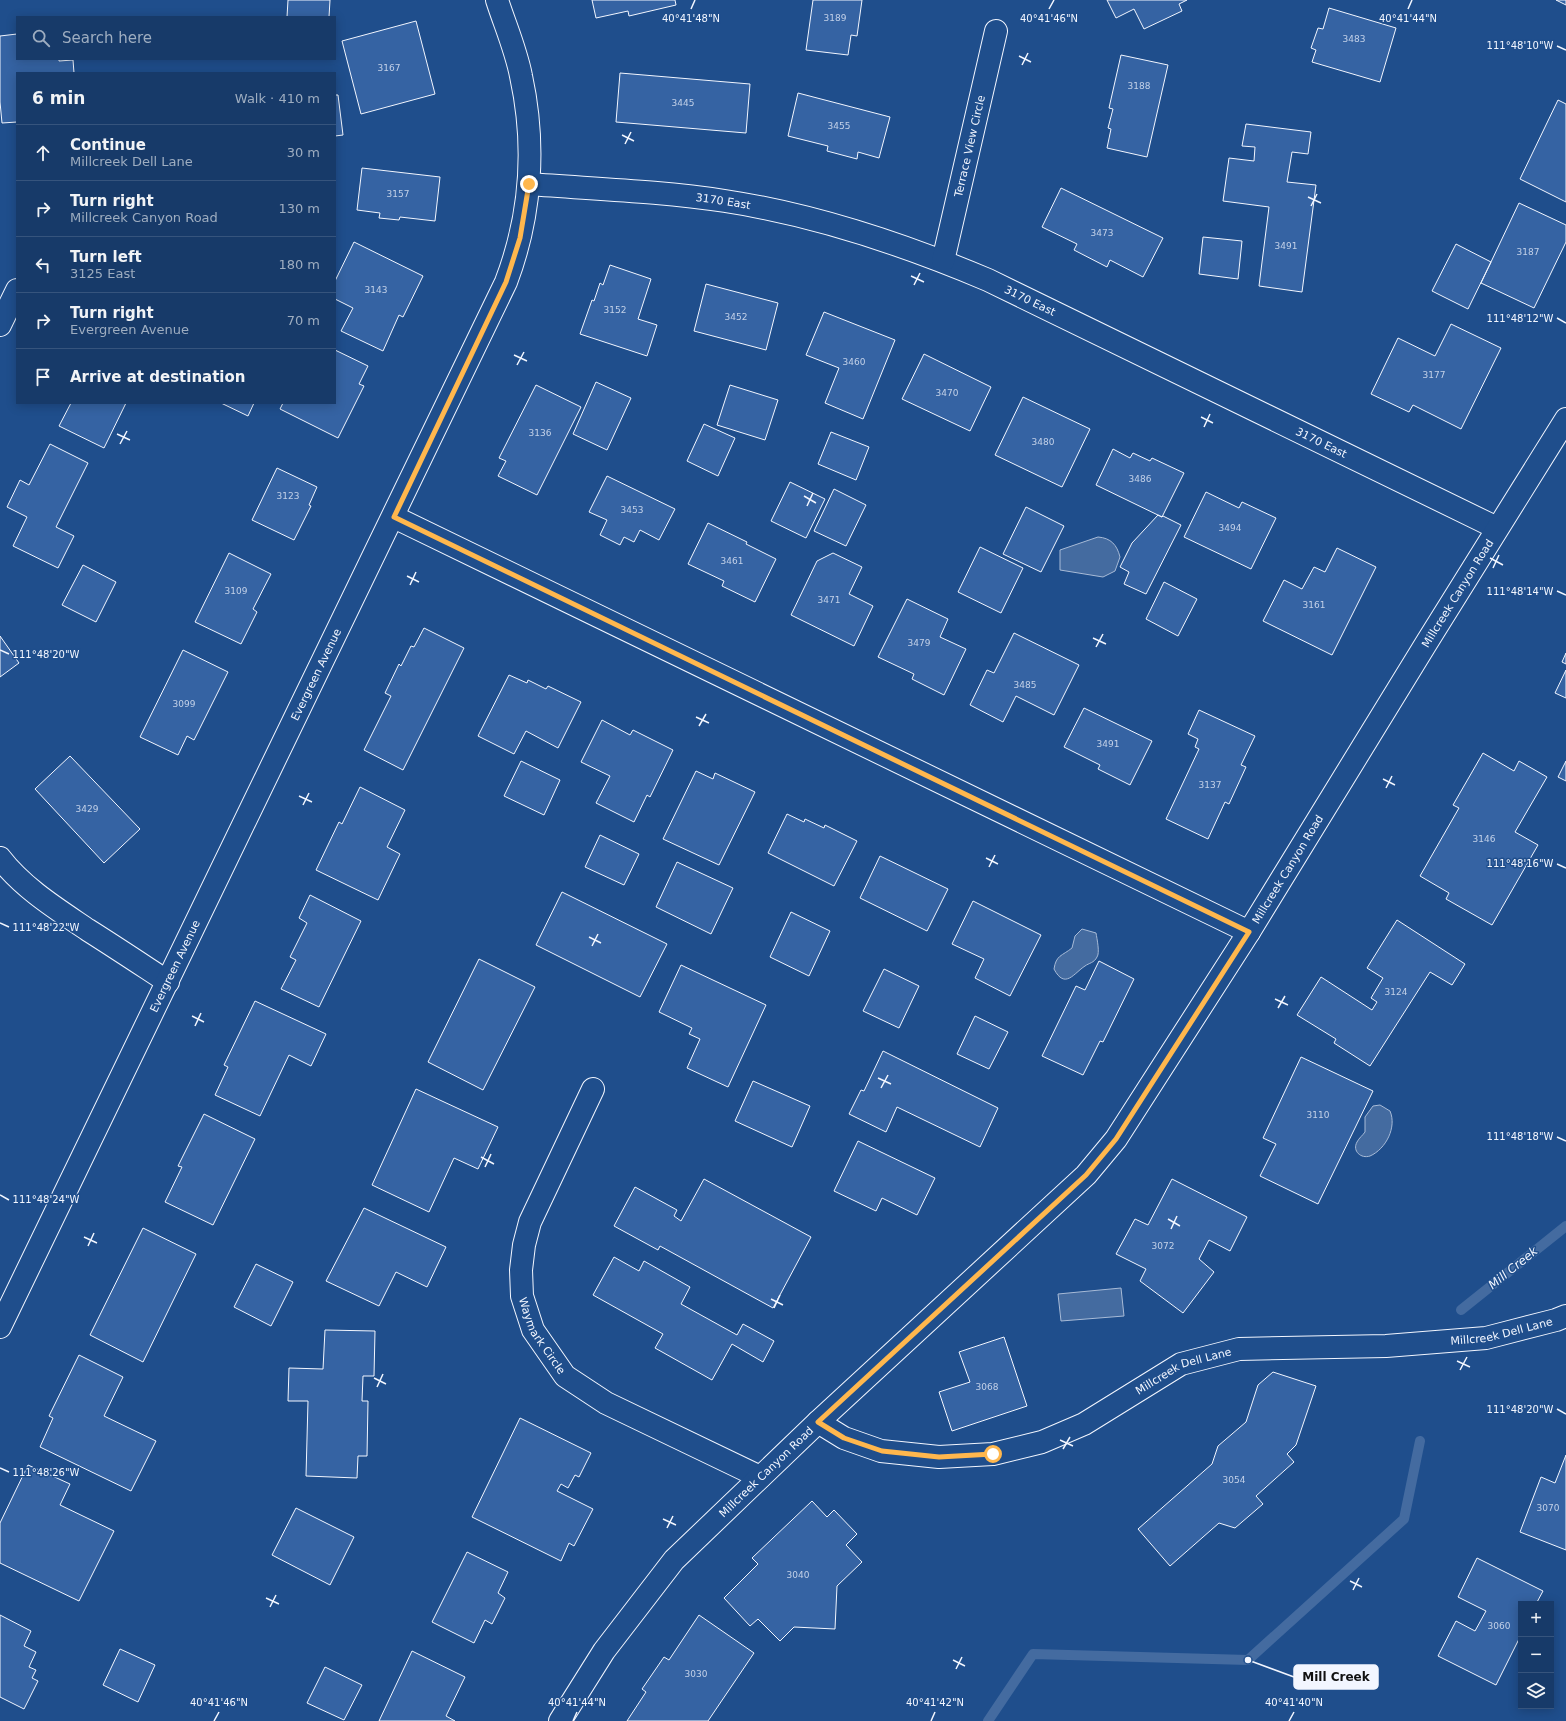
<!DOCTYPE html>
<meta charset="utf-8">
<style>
body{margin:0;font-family:"DejaVu Sans",sans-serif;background:#244571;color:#f1f3f6}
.controls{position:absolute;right:12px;bottom:12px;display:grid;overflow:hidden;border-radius:0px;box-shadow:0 2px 10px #0003}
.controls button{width:36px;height:36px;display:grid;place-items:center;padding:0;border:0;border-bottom:1px solid #36547d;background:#173a69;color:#f1f3f6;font:20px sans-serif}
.stop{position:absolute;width:12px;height:12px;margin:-9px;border:3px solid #ffb74d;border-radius:50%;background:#fff}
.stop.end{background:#ffb74d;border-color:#fff;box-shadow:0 1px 4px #0008}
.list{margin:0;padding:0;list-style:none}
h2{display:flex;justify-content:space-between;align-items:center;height:52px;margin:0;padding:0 16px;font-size:17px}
h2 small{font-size:13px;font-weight:400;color:#9eadc0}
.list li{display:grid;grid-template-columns:26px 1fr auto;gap:12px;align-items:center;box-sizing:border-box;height:56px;padding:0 16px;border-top:1px solid #36547d}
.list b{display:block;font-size:15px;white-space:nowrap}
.list p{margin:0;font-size:13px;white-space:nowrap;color:#9eadc0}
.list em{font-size:13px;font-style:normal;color:#9eadc0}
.icon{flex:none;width:22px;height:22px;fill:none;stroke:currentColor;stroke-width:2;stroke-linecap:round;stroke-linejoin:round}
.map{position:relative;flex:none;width:1566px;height:1721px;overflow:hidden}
.search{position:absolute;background:#173a69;box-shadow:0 2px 10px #0003;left:16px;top:16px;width:320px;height:44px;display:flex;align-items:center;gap:10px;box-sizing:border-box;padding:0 14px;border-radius:0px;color:#9eadc0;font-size:15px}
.panel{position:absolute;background:#173a69;box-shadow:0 2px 10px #0003;left:16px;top:72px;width:320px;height:332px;border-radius:0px}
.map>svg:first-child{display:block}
.water{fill:#446ba0;stroke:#a8bbd7}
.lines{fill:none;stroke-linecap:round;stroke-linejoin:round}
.stream{stroke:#446ba0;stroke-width:10}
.building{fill:#3563a3;stroke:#f2f6ff}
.minor-casing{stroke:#f2f6ff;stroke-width:24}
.minor{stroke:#1f4e8c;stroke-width:22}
.route{stroke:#ffb74d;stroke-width:5}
.ticks{fill:none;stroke:#f2f6ff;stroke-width:1.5}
.labels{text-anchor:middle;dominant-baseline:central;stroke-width:3;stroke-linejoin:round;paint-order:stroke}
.number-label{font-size:9px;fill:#c3d1e8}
.street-label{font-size:11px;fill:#f2f6ff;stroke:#1f4e8c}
.water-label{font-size:12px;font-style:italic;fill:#f2f6ff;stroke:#1f4e8c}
.ticks-label{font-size:10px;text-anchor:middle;fill:#f2f6ff;stroke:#1f4e8c;stroke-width:3;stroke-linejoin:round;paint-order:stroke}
.leader{fill:none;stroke:#f2f6ff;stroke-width:1.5}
.callout-dot{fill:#f2f6ff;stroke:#1f4e8c;stroke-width:1.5}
.callout{fill:#f2f6ff;stroke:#f2f6ff;stroke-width:1.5}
.callout-label{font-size:12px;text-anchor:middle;font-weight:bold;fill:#111}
</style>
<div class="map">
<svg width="1566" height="1721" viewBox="0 0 1566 1721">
<rect width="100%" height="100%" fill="#1f4e8c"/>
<path class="water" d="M1098,537c13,1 19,8 22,20l-5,14 -12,6 -43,-7v-20z
M1082,929l14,4c1,6 4,20 1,24 -3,6 -8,6 -12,9 -11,7 -20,24 -31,3 2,-14 8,-13 18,-21l3,-12z
M1380,1105l10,6c7,16 -4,38 -20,45 -9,3 -18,-5 -13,-14 2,-4 6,-7 8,-10v-15l8,-11z
M1121,1288l3,28 -63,5 -3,-27z"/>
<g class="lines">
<path class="stream" d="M1461,1310l105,-84
M988,1721l45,-67 215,6 156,-141 16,-78"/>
</g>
<path class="building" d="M288,0h42l-1,17h-42z
M592,0h83l1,5 -47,11 -1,-5 -32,7z
M813,0h49l-5,36 -6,-1 -3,20 -42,-5z
M1107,0h80l-8,4 3,7 -38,18 -10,-20 -18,9z
M1556,0h10v5z
M1329,8l67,20 -16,54 -68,-20 4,-12 -5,-2 7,-20 5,1z
M416,21l19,73 -74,20 -19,-73z
M17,34v25h42v2l14,-1 1,13h-57v49l-15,1 -2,-21v-66z
M1121,55l47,10 -21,92 -40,-9 4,-19 -3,-1 5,-19 -4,-1z
M620,73l130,11 -4,49 -130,-11z
M798,93l92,24 -11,41 -21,-6 -1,7 -30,-8 1,-5 -40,-10z
M335,95h3l5,40 -8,1z
M1558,100l8,4v98l-46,-23z
M1246,124l65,8 -3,22 -16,-2 -5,30 29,3 -14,107 -43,-6 10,-79 -46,-6 6,-43 25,3 1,-14 -13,-1z
M362,168l78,9 -5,44 -35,-4 -1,3 -20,-2 1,-5 -23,-3z
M1061,188l102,50 -20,39 -33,-17 -3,7 -33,-17 3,-6 -35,-17z
M1519,203l47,22v17l-32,66 -53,-25z
M1203,237l39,4 -4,38 -39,-5z
M354,242l69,34 -20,41 -4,-2 -16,36 -42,-20 12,-23 -18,-9v-18z
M1456,244l35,18 -23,47 -36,-18z
M610,265l41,14 -13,40 19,6 -10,31 -67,-22 12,-34 2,1 6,-18 3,2z
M706,284l72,19 -12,47 -72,-19z
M824,312l71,28 -32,79 -38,-16 14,-35 -33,-13z
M1451,324l50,24 -40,81 -48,-24 -4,7 -38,-18 27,-56 37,18z
M335,350l33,16 -9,18 5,2 -26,52 -58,-29 3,-6h52z
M924,354l67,33 -21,44 -68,-32z
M596,382l35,16 -24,52 -34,-16z
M536,385l45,22 -44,88 -39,-19 8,-15 -7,-3z
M730,385l48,15 -13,40 -48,-15z
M1023,397l67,32 -28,58 -67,-32z
M71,403h55l-22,45 -45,-22z
M221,403h33l-6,13z
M704,424l31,14 -17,38 -31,-15z
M831,432l38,15 -13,33 -38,-16z
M50,444l38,19 -32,64 18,9 -16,32 -45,-22 14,-29 -20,-10 13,-27 9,5z
M1113,449l17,9 3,-5 17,8 2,-3 32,15 -22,44 -66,-32z
M277,468l40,19 -8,18 2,1 -17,34 -42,-20z
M607,476l68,33 -16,31 -19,-10 -6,12 -10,-5 -4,8 -20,-10 7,-15 -18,-8z
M790,482l35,17 -19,39 -35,-17z
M834,489l32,16 -20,41 -32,-15z
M1206,492l33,16 3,-6 34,16 -25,51 -67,-32z
M1026,507l38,19 -23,46 -38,-18z
M1158,515l4,2 1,-1 18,9 -35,69 -22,-10 5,-12 -9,-5 12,-24z
M708,523l39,19 -1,2 30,15 -21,43 -33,-16 2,-5 -36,-17z
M980,547l43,21 -22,45 -43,-21z
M1337,548l39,19 -44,88 -69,-34 21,-41 18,9 12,-22 11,5z
M229,553l42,21 -18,35 4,3 -16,32 -46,-22z
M833,553l29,14 -13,27 24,12 -19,40 -63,-31 26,-54z
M83,565l33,17 -20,40 -34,-17z
M1164,582l33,17 -19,37 -32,-17z
M907,599l41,20 -8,18 26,12 -22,46 -32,-16 2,-5 -36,-17z
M424,628l40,20 -61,122 -39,-20 27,-54 -6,-3 14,-29 2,2 10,-20 3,1z
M1014,633l65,32 -25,50 -38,-19 -13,26 -33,-17 17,-35 7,3z
M0,636l19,27 -19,14z
M183,650l45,22 -34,68 -7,-4 -9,19 -38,-18z
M1566,653v11l-4,-2z
M1566,670v28l-11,-5z
M509,675l18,8 1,-3 18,9 2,-3 33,16 -23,46 -32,-17 -12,23 -36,-18z
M1084,708l68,33 -22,44 -32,-16 2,-4 -36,-18z
M1199,710l56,26 -14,29 5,2 -17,37 -4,-2 -17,37 -42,-20 33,-70 -4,-2 3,-8 -10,-5z
M602,720l28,15 3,-5 40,20 -23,47 -3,-2 -13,27 -38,-19 14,-27 -29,-14z
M1483,753l31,18 5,-10 28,16 -32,55 23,13 -46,80 -46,-26 3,-6 -29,-17 39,-68 -6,-3z
M70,756l70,73 -36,34 -69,-74z
M521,761l39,19 -16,35 -40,-19z
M1566,761v20l-8,-4z
M696,771l17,8 2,-6 40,19 -36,73 -56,-26z
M360,787l45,23 -18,37 13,7 -22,46 -62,-30 23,-48 3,2z
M787,814l17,8 1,-3 19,9 1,-3 32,16 -23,45 -66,-33z
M600,835l39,19 -15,31 -39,-18z
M880,856l68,33 -21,42 -67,-33z
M677,862l56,26 -22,46 -55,-27z
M562,892l105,52 -27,53 -104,-52z
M310,895l51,26 -42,86 -38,-18 15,-29 -6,-3 17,-34 -8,-5z
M973,901l68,34 -31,61 -35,-18 9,-19 -32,-15z
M791,912l39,19 -21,45 -39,-19z
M1397,920l68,44 -13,21 -22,-13 -60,94 -36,-23 2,-4 -39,-24 24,-38 51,33 5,-8 -6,-4 12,-20 -16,-10z
M479,959l56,28 -52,103 -55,-28z
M1099,961l35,18 -31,63 -3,-1 -17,34 -41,-19 34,-70 9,4z
M681,965l85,40 -38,82 -41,-19 13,-29 -11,-5 3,-6 -33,-16z
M884,969l35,17 -20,42 -36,-17z
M255,1001l71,33 -15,32 -22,-11 -29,61 -45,-21 13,-28 -4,-2z
M975,1016l33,16 -19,37 -32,-15z
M883,1051l115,57 -18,39 -83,-40 -11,25 -37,-18 12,-24 3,1z
M1301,1057l72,34 -55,113 -58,-28 16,-32 -13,-6z
M753,1081l57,25 -18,41 -57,-26z
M416,1089l82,38 -20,42 -24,-11 -25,54 -57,-27z
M204,1114l51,25 -42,86 -48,-23 17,-35 -4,-1z
M858,1141l77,37 -18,37 -35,-17 -6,13 -42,-20z
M704,1179l107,58 -38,71 -113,-62 -2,4 -44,-24 21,-39 42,23 -3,6 7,5z
M1172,1179l75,38 -17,34 -21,-11 -10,19 15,13 -31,41 -43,-32 6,-12 -30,-15 19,-35 13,6z
M364,1208l82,39 -19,40 -31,-15 -17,34 -53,-25z
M143,1228l53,26 -53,108 -53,-27z
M614,1257l25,14 5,-10 46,26 -9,17 56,31 6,-11 31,17 -11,21 -31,-18 -20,36 -57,-32 8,-14 -70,-39z
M256,1264l37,18 -22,44 -37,-19z
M325,1330l50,1 -1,45h-11l-1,25h6l-1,55h-9l-1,22 -51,-2 2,-75h-20l1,-33 34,1z
M1004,1337l23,69 -75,25 -13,-39 31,-10 -11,-30z
M79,1355l44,22 -19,39 52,25 -25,50 -91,-44 13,-29 -4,-2z
M1273,1372l43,14 -20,59 -9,9 7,8 -38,34 7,8 -28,24 -16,-5 -49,43 -32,-37 74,-65 6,-18 28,-24 12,-37z
M520,1418l71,35 -12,24 -4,-2 -7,13 -7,-4 -4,7 36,18 -19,37 -5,-3 -8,18 -89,-44z
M1566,1455v95l-46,-18 21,-55 14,6z
M28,1465l42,19 -10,21 54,26 -35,70 -79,-38v-40z
M812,1501l15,16 7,-7 23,24 -11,11 16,17 -25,24 -2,43 -41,-2 -14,14 -22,-22 -8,7 -26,-28 34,-34 -6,-6z
M296,1508l58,29 -24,48 -58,-30z
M467,1552l41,20 -10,21 7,5 -13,26 -7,-4 -11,23 -42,-21z
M1477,1558l66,33 -7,13h-15v31l-25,50 -58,-29 18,-35 19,10 11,-20 -28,-14z
M0,1615l31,16 -7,15 12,6 -7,15 7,3 -4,8 6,3 -14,28 -24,-12z
M699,1615l55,38 -46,68h-81l19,-29 -4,-3 22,-32 5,3z
M120,1649l35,16 -17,37 -35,-17z
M412,1651l53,26 -19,39 9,5h-76z
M325,1667l37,18 -18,35 -37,-17z"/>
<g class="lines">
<g class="minor-casing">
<g id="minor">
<path id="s1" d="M529,184c65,5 131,7 196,17 92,14 178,43 263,79l509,248"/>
<path id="s2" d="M943,261l53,-230"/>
<path d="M0,325l17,-35"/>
<path d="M394,517l855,415"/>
<path d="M0,858c23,30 57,51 88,72 27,17 54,35 80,52"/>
<path id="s3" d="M593,1089l-63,133 -6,23 -3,25 1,26 11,34 32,46 41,27 154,74"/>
<path id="s4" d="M0,1327l506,-1045c25,-66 30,-137 15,-206 -5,-26 -16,-51 -24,-76"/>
<path id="s5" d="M818,1422l26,16 37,13 58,6 54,-3 49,-12 42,-18 97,-60 58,-15 147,-3 100,-8 70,-18 10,-4"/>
<path id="s6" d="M560,1721l44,-70 70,-91 144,-138 268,-247 30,-36 133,-207 178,-290 139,-223"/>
</g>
</g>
<use href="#minor" class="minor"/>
</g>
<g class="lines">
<path class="route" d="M529,184l-9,54 -14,44 -112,235 855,415 -133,207 -30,36 -268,247 26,16 38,13 57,6 54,-3"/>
</g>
<path class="ticks" d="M691,9l4,-9M1049,9l5,-9M1408,9l4,-9M1557,46l9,4M1019,56l12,6M1022,65l6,-12M622,135l12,6M625,144l6,-12M1308,197l13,6M1311,206l6,-12M911,276l13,6M914,285l6,-12M1557,318l9,5M514,355l13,6M517,365l7,-13M1201,417l12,6M1204,427l6,-13M117,434l13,6M120,444l7,-13M804,496l12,7M807,506l6,-13M1490,558l13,7M1493,568l6,-13M407,576l12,6M410,585l6,-13M1557,591l9,4M1093,638l13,6M1096,647l7,-13M0,650l9,4M696,717l13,6M699,726l7,-12M1383,779l12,6M1386,788l6,-12M299,796l13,6M303,805l6,-12M986,858l12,6M1557,864l9,4M989,867l6,-12M0,923l9,4M589,937l12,6M592,946l6,-12M1275,999l13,6M1278,1008l7,-12M192,1016l12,6M195,1026l6,-13M878,1078l13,6M881,1088l7,-13M1557,1137l9,4M481,1157l13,7M485,1167l6,-13M0,1195l9,5M1168,1219l12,7M1171,1229l6,-13M84,1237l13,6M88,1246l6,-13M771,1299l12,6M774,1308l6,-13M1457,1361l13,6M1460,1370l7,-13M374,1378l12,6M377,1387l6,-13M1557,1409l9,5M1060,1440l13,6M1063,1449l7,-12M0,1468l9,4M663,1519l13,6M667,1528l6,-12M1350,1581l12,6M1353,1590l6,-12M266,1598l13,6M270,1607l6,-12M953,1660l12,6M956,1669l6,-12M214,1721l5,-9M573,1721l4,-9M931,1721l4,-9M1289,1721l5,-9"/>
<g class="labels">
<g class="number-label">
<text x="835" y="18">3189</text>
<text x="1354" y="39">3483</text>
<text x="389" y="68">3167</text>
<text x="1139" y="86">3188</text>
<text x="683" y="103">3445</text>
<text x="839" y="126">3455</text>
<text x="398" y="194">3157</text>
<text x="1102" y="233">3473</text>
<text x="1286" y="246">3491</text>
<text x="1528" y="252">3187</text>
<text x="376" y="290">3143</text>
<text x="615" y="310">3152</text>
<text x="736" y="317">3452</text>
<text x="854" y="362">3460</text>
<text x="1434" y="375">3177</text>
<text x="947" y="393">3470</text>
<text x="540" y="433">3136</text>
<text x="1043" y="442">3480</text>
<text x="1140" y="479">3486</text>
<text x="288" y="496">3123</text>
<text x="632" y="510">3453</text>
<text x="1230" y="528">3494</text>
<text x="732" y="561">3461</text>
<text x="236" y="591">3109</text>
<text x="829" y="600">3471</text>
<text x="1314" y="605">3161</text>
<text x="919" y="643">3479</text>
<text x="1025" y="685">3485</text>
<text x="184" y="704">3099</text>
<text x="1108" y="744">3491</text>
<text x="1210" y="785">3137</text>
<text x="87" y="809">3429</text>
<text x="1484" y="839">3146</text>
<text x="1396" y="992">3124</text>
<text x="1318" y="1115">3110</text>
<text x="1163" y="1246">3072</text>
<text x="987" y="1387">3068</text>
<text x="1234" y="1480">3054</text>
<text x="1548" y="1508">3070</text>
<text x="798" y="1575">3040</text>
<text x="1499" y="1626">3060</text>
<text x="696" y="1674">3030</text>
</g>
<g class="street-label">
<text stroke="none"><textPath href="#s2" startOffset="118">Terrace View Circle</textPath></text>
<text stroke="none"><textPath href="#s1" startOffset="195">3170 East</textPath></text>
<text stroke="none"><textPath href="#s1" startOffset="519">3170 East</textPath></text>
<text stroke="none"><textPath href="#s1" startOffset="843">3170 East</textPath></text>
<text stroke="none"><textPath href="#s6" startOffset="1452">Millcreek Canyon Road</textPath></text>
<text stroke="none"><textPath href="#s4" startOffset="725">Evergreen Avenue</textPath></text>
<text stroke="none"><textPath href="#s6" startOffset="1128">Millcreek Canyon Road</textPath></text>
<text stroke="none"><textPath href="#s4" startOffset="401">Evergreen Avenue</textPath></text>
<text stroke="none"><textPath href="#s5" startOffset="716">Millcreek Dell Lane</textPath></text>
<text stroke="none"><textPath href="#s3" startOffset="267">Waymark Circle</textPath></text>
<text stroke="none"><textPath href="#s5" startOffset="392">Millcreek Dell Lane</textPath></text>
<text stroke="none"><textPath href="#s6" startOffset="325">Millcreek Canyon Road</textPath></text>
</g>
<g class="water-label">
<text transform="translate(1513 1268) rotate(-39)">Mill Creek</text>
</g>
</g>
<g class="ticks-label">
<text x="691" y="22">40°41'48"N</text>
<text x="1049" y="22">40°41'46"N</text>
<text x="1408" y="22">40°41'44"N</text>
<text x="1520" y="49">111°48'10"W</text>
<text x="1520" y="322">111°48'12"W</text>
<text x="1520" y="595">111°48'14"W</text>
<text x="46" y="658">111°48'20"W</text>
<text x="1520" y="867">111°48'16"W</text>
<text x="46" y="931">111°48'22"W</text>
<text x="1520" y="1140">111°48'18"W</text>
<text x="46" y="1203">111°48'24"W</text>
<text x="1520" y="1413">111°48'20"W</text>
<text x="46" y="1476">111°48'26"W</text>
<text x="219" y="1706">40°41'46"N</text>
<text x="577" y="1706">40°41'44"N</text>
<text x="935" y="1706">40°41'42"N</text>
<text x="1294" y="1706">40°41'40"N</text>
</g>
<path class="leader" d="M1248 1660L1294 1677"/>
<circle class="callout-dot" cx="1248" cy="1660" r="4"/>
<rect class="callout" x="1294" y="1665" width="84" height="24" rx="4"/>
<g class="callout-label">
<text x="1336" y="1681">Mill Creek</text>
</g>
</svg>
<div class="controls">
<button>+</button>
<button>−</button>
<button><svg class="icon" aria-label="layers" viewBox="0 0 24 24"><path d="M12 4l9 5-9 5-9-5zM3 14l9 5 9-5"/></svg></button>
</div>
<div class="stop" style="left:993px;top:1454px"></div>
<div class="stop end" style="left:529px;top:184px"></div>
<div class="search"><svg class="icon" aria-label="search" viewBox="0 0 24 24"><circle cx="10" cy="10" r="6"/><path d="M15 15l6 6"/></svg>Search here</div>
<section class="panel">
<h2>6 min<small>Walk · 410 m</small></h2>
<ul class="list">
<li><svg class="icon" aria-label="ahead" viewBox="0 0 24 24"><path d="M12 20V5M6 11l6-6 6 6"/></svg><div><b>Continue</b><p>Millcreek Dell Lane</p></div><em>30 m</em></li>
<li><svg class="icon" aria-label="right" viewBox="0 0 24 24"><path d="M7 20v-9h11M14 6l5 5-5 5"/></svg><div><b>Turn right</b><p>Millcreek Canyon Road</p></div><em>130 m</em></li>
<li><svg class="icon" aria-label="left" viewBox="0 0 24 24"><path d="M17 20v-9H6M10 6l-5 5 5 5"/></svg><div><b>Turn left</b><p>3125 East</p></div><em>180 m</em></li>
<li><svg class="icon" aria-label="right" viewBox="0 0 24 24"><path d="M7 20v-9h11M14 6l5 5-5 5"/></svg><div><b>Turn right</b><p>Evergreen Avenue</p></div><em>70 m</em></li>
<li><svg class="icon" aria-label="arrive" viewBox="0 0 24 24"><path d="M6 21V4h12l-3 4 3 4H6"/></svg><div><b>Arrive at destination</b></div></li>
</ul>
</section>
</div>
